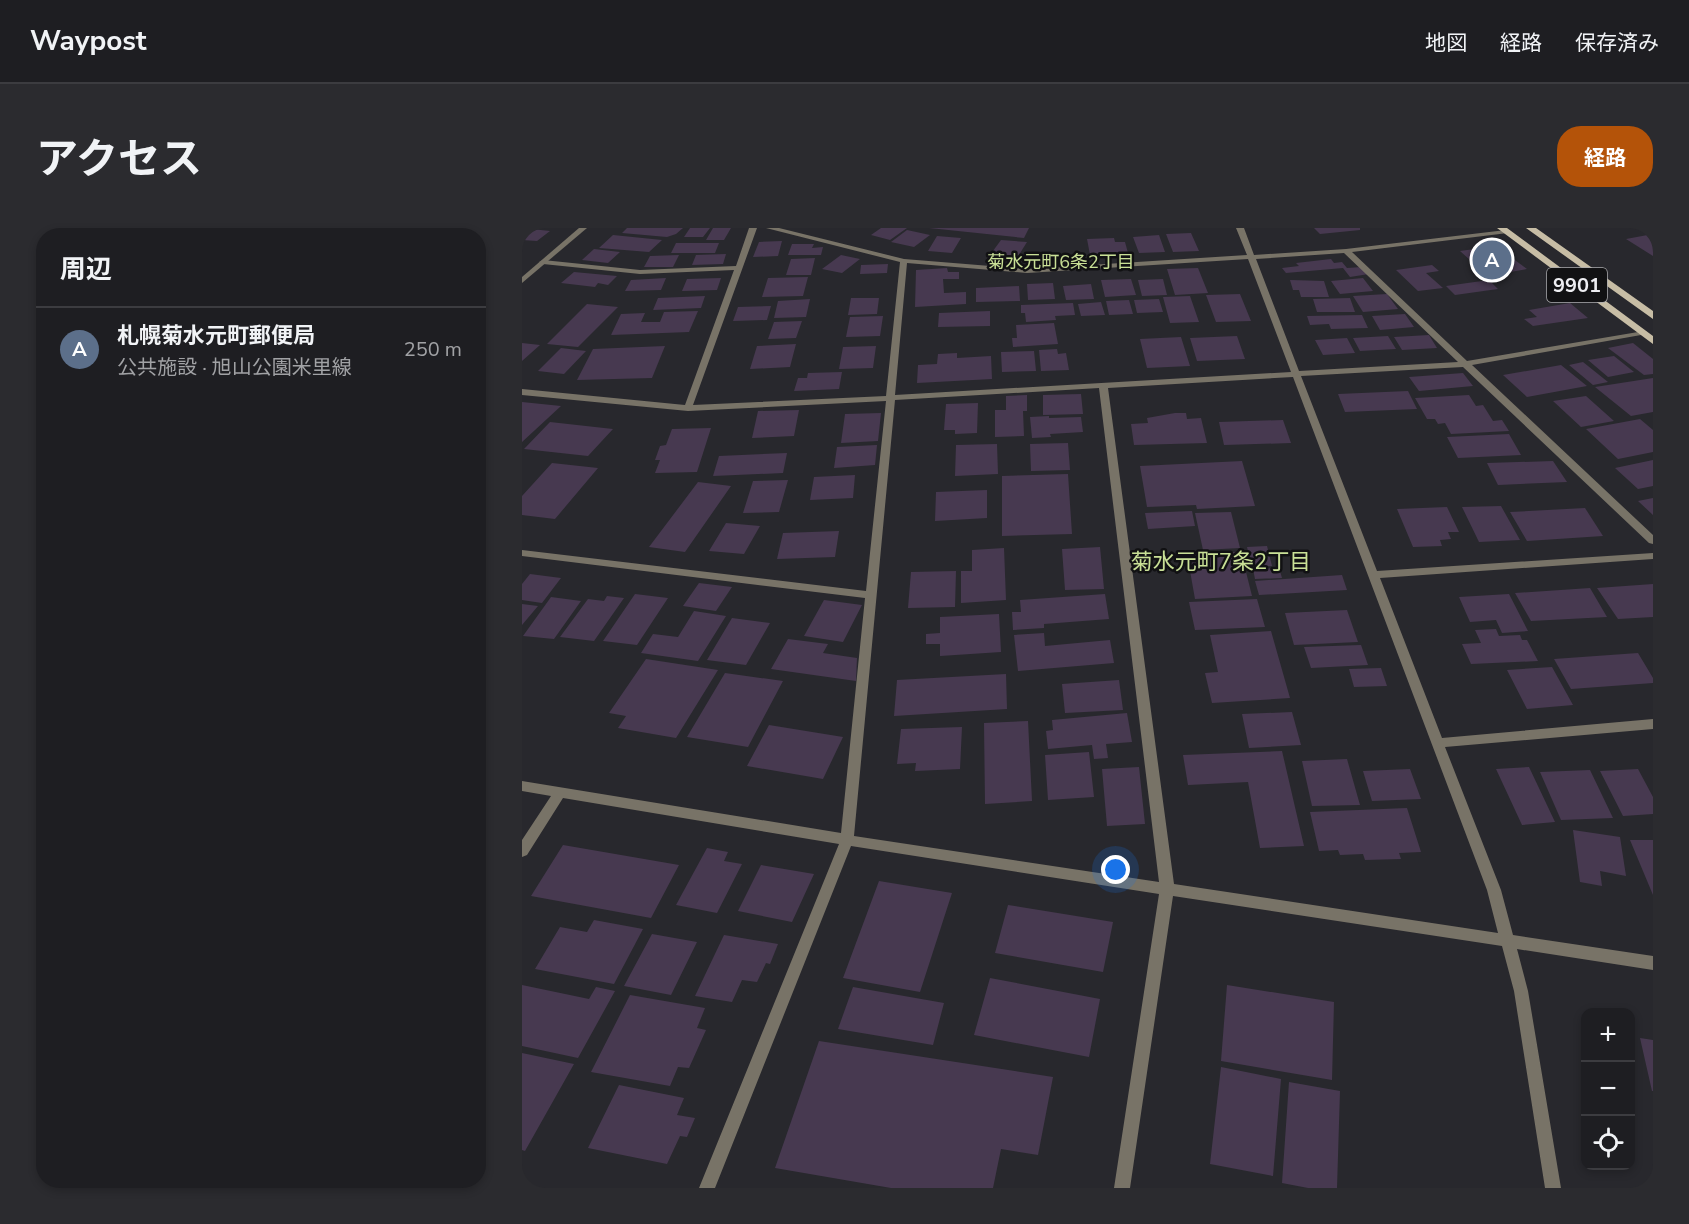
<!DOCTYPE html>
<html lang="ja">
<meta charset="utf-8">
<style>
body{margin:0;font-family:"Nunito Sans","Noto Sans JP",sans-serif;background:#2b2b2f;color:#f1f3f6}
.controls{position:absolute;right:18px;bottom:18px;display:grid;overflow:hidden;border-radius:12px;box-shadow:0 3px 9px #0003}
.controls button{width:54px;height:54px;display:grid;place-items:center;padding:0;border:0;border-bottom:2px solid #3c3c40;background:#1e1e22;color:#f1f3f6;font:30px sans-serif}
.you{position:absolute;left:594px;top:642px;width:21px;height:21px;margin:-15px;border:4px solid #fff;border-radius:50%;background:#1a73e8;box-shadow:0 0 0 9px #1a73e833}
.badge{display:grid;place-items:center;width:39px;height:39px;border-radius:50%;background:#b45309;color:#fff;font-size:20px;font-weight:700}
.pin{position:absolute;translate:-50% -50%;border:3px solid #fff;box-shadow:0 2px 6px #0006}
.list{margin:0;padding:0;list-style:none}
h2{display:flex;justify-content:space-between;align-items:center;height:78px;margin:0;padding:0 24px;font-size:26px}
h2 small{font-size:20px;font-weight:400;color:#a1a2a5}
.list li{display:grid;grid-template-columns:39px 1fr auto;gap:18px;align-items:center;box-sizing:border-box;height:84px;padding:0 24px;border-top:2px solid #3c3c40}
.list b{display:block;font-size:22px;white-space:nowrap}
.list p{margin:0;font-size:20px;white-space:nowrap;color:#a1a2a5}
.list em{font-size:20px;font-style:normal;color:#a1a2a5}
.icon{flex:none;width:33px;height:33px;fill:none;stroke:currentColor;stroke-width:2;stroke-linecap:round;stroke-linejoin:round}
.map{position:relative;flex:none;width:1131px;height:960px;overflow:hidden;border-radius:24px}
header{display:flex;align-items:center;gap:36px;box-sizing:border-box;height:84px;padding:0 30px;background:#1e1e22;border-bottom:2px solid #3c3c40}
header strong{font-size:28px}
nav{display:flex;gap:33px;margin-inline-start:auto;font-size:21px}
.intro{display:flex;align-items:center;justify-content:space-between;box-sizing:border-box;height:144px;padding:0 36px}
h1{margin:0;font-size:42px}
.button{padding:15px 27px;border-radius:24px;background:#b45309;color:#fff;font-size:21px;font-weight:700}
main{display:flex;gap:36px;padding:0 36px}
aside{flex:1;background:#1e1e22;border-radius:24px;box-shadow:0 3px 9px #0003}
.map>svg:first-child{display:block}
.building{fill:#473950}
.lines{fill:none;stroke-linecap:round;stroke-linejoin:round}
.minor{fill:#787367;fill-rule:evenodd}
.tertiary{fill:#787367;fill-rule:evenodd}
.primary{fill:#c7bda5;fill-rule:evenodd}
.labels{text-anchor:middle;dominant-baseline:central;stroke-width:5;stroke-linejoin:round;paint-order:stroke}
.far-neighbourhood-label{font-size:18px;fill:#c9e096;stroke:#111113}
.shield{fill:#111113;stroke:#ababae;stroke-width:1.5}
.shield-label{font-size:20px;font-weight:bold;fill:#ededf1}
.neighbourhood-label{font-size:22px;fill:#c9e096;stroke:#111113}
</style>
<header>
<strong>Waypost</strong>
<nav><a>地図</a><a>経路</a><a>保存済み</a></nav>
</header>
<div class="intro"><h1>アクセス</h1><a class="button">経路</a></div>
<main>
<aside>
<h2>周辺<small></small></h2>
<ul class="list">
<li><span class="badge" style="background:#5c6f8a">A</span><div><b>札幌菊水元町郵便局</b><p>公共施設 · 旭山公園米里線</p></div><em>250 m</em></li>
</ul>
</aside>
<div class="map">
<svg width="1131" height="960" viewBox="0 0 1131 960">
<rect width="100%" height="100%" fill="#28282d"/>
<path class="building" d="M0,0l28,3 -13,10 -15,-1z
M105,0h56l-7,6 -9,3 -45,-4z
M168,0h20l-7,9h-19z
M191,0h18l-7,12h-18z
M359,0h26l-17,12 -19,-5z
M407,0h100l-5,10z
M792,0h46v2l-40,4z
M385,2l23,5 -16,12 -23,-5z
M669,5l8,18 -26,1 -7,-18z
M1131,6v22l-27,-17z
M91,7l49,5 -13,12 -50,-4z
M637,7l6,17 -26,1 -6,-16z
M415,8l24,2 -9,15 -24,-2z
M592,10l1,4h10l3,11 -38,2 -3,-16z
M479,12l26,2 -10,16 -27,-3z
M260,13l-4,15 -25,1 6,-15z
M154,15h43l-4,10h-44z
M270,16h22l-2,4 11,-1 -2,8h-33z
M974,18l31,23 -28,5 -18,-4 -21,-19z
M72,21l26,3 -12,11 -26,-3z
M204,26l-3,10 -31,1 4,-10z
M157,27l-6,12h-29l6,-11z
M319,27l19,4 -18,14 -20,-4z
M293,30l-4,17h-25l5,-16z
M809,31l3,4 8,-1 5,6 15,-1 7,7 -19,3 -7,-9 -57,5 -4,-5 17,-2 -3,-3z
M366,36l-1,9 -27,1 1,-9z
M910,37l7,6 -13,2 17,15 -25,3 -22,-21z
M425,40l1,4h11v7h-16l1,14 22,-1v12l-51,3 1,-37z
M676,40l10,25 -33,2 -8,-26z
M52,44l43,4 -9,9 -10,-2 -3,4 -34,-4z
M286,49l-5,19 -41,1 6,-19z
M144,50l-5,12 -36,1 6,-11z
M199,50l-4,12 -35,1 5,-12z
M841,50l10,13 -33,3 -9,-13z
M609,51l5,16 -31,2 -4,-17z
M641,51l4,16 -25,1 -4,-16z
M768,52l34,1 5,16h-28l-2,-7h-6z
M967,52l9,9 -43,6 -9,-9z
M531,55l2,16 -27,1 -1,-16z
M569,56l3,15 -28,1 -3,-14z
M497,58l1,15 -44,1v-14z
M718,66l11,27 -35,1 -10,-27z
M865,66l11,15 -35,3 -10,-16z
M183,68l-4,12 -48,2 5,-12z
M668,68l9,26 -29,1 -7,-26z
M329,70h28l-2,16 -29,1z
M828,70l5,14h-38l-4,-13z
M288,71l-4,18 -32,1 4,-17z
M637,71l4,13 -26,1 -3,-13z
M607,72l4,14 -24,1 -3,-14z
M579,74l4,13 -24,1 -3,-12z
M551,75l2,12 -20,1 1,4 -30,2 -1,-9h-4v-8z
M1048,75l18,15 -55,8 -9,-7 13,-2 -8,-7z
M65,76l31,3 -40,40 -31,-3z
M249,78l-4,14 -34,1 5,-14z
M176,83l-9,21 -78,3 10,-21 24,-1 -4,9h19l4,-10z
M468,83v15l-52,1 1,-14z
M883,86l9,13 -34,3 -8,-14z
M840,87l6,13 -37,1 -2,-5 -19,1 -3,-9z
M361,88l-3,20 -34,1 4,-20z
M280,93l-6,17 -28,1 6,-17z
M532,95l4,21 -45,3 -1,-9h5l-1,-13z
M907,107l8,13 -35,2 -8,-13z
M715,108l8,23 -48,2 -7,-23z
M866,108l8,13 -36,2 -7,-13z
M659,109l9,29 -43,2 -7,-29z
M825,110l8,15 -32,2 -8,-15z
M0,115l18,2 -18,16z
M1111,115l20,16v15l-9,1 -36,-27z
M274,116l-6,23 -40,2 7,-23z
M143,118l-13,32 -75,2 16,-31z
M354,118l-3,22 -34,1 4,-22z
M39,120l25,3 -22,23 -26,-3z
M535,121l1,5 8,-1 3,17 -28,1 -2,-21z
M512,123l2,20 -34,1 -1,-20z
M435,125v5l34,-2 1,23 -75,4 1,-18 19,-1 1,-10z
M1092,128l20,16 -26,5 -20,-17z
M1061,134l25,20 -15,3 -24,-20z
M1039,137l26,21 -60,11 -24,-22z
M320,144l-3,17 -45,2 4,-13h9l1,-5z
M941,145l10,13 -54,5 -10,-14z
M1131,150v34l-22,4 -36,-29z
M886,163l9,18 -72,3 -7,-18z
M559,166l2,20 -40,1v-20z
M505,167v16h-4l1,25 -29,1v-27h11v-14z
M947,167l7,11 7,-1 10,16 9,-1 7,11 -58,3 -6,-11 -7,1 -3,-5h-8l-12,-21z
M1064,168l28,25 -33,6 -28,-26z
M0,174l39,4 -39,36z
M456,175l-1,30 -22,1v-4h-11l2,-26z
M277,182l-5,26 -42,2 6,-27z
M359,185l-3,28 -37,2 4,-29z
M653,185h11l1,6 14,-1 6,25 -73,2 -3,-21 17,-1 -1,-5z
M527,188v2l32,-1 2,15 -33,2 1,3 -19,1 -2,-21z
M1118,191l13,11v22l-35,7 -32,-30z
M761,192l8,23 -67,2 -5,-23z
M28,194l63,7 -25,27 -64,-7z
M189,200l-14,44 -42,1 5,-13h-5l5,-14 6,-1 6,-16z
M987,206l12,21 -63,3 -11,-21z
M546,215l2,27 -39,1 -1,-27z
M475,216l1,30 -43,2 1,-31z
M355,217l-2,20 -41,3 3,-21z
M265,225l-4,20 -70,3 6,-20z
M1131,232v26l-15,3 -23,-21z
M720,233l13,45 -58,3 -1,-4 -49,2 -7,-41z
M1031,233l14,21 -69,3 -11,-22z
M30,235l46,5 -43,51 -33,-4v-19z
M546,246l4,60 -70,2v-60z
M333,247l-2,23 -43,2 4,-23z
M266,252l-9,32 -36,1 10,-32z
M176,254l33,4 -46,66 -36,-5z
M465,262v28l-52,3 1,-29z
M1131,270v17l-15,-14z
M979,278l19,34 -41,2 -17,-35z
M925,279l12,25h-11l3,7 -11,1 2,6 -29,1 -16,-38z
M1063,280l18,28 -76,5 -17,-29z
M670,283l3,15 -47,3 -3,-16z
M709,284l9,36 -37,2 -8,-37z
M204,295l34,3 -16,28 -35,-3z
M317,303l-4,26 -58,2 6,-26z
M745,318l5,20 -20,1 -5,-20z
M578,319l4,42 -39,1 -3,-41z
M482,320l2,52 -45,3v-32h11v-21z
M719,324l11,44 -57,3 -8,-45z
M757,340l3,10 -27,1 -2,-10z
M434,343l-1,36 -47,1 3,-36z
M8,346l31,4 -19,25 -20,-3v-16z
M820,347l5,15 -88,5 -4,-14z
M177,355l33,4 -16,24 -33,-5z
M1131,356v33l-35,2 -21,-31z
M1068,360l17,29 -76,4 -16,-28z
M113,366l33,4 -31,47 -34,-4z
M583,366l4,25 -65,5v4l-31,2 -1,-18h9l-1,-12z
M987,366l19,37 -26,2 -6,-13 -26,2 -11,-25z
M85,368l17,2 -30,43 -34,-4 28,-38 16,2z
M29,369l30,4 -27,38 -31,-3z
M735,371l8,28 -70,3 -6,-28z
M302,372l38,5 -19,37 -39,-6z
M0,376l16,2 -16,19z
M825,382l11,32 -64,3 -9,-32z
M172,383l32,5 -28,45 -57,-8 12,-19 25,3z
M477,386l2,38 -61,4v-12h-14v-10l14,-1v-16z
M210,390l38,5 -24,42 -39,-5z
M974,401l3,7 21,-1 2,5h5l11,21 -67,3 -9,-20 19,-1 -6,-13z
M749,403l19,67 -78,5 -7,-30 13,-1 -8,-37z
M522,405l1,13 65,-6 4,23 -96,8 -4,-36z
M266,411l40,5 -5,9 34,5 -1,23 -85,-12z
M839,417l7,20 -57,3 -7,-21z
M1116,425l15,25v5l-82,6 -17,-30z
M124,431l72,11 -42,68 -58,-10 8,-12 -17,-3z
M1030,439l21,38 -46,4 -20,-39z
M859,440l6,18 -33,1 -5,-18z
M203,445l58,8 -35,66 -61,-10z
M484,446l1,35 -113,7 3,-36z
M597,452l4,30 -58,3 -3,-29z
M770,484l9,33 -52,3 -7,-34z
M605,485l5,29 -26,2 2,14 -14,1 -2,-14 -44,4 -2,-18 7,-1 -1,-10z
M506,493l4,80 -47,3 -1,-81z
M247,497l74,12 -20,42 -76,-13z
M440,499l-2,42 -45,2 1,-8 -19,1 4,-35z
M760,523l22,95 -44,2 -12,-66 -60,3 -5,-30z
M567,524l5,45 -46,3 -3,-45z
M825,531l13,46 -48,1 -10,-45z
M617,539l6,57 -38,2 -5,-57z
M1007,539l26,55 -33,3 -26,-56z
M888,541l11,30 -49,2 -9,-30z
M1116,541l15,28v17l-30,2 -23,-45z
M1068,542l23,48 -52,2 -21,-48z
M885,580l14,44 -22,1 2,6 -36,1 -2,-6 -23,1 -2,-5 -19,1 -9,-39z
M1051,602l47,7 6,39 -26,-5 2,15 -22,-4z
M1108,612h23v55z
M41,617l116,20 -28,53 -120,-22z
M185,620l21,4 -4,9 18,3 -25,49 -41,-8z
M239,637l53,9 -22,48 -54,-11z
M357,653l73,12 -32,99 -77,-14z
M486,677l105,17 -10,50 -108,-19z
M72,692l49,9 -29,55 -79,-15 25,-42 27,5z
M130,706l45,8 -26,53 -47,-9z
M202,707l54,9 -8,20 -4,-1 -9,19 -15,-2 -10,22 -37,-6z
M468,750l110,21 -11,58 -115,-22z
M0,757l67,14 7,-12 19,4 -37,67 -56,-12z
M705,757l107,17 -2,78 -111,-19z
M331,759l91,16 -11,42 -95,-16z
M108,767l75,13 -8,20 9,2 -17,38 -11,-1 -8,19 -79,-14z
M1118,810l13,2v51h-1z
M297,813l234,36 -15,78 -37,-6 -8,39h-102l-116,-20z
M0,825l52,11 -49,87 -3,-1z
M699,839l60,12 -8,97 -63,-12z
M767,854l51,9 -3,97h-29l-26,-5z
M97,857l65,13 -7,17 18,3 -8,19 -7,-1 -13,28 -79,-16z"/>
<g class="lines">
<path class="minor" d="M227,0h8l-64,177 193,-9 14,-134 -134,-34h13l125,31 123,10 220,-14 -11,-27h8l10,27 92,-6 160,-19 4,2 -2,1 -156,19 115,109 177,-30 1,2 -4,2 -169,30 181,170v9l-4,-1 -186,-176 -162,9 76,195 276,-18v6l-273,19 62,160 211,-19v10l-208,18 56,143 12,45 140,21v14l-136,-21 11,42 33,197h-16l-31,-197 -12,-45 -329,-50 -43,292h-16l45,-294 -308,-48 -136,342h-16l140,-344 -276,-46 -36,57 -5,2v-17l29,-44 -29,-5v-10l319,52 24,-235 -343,-42v-6l344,41 20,-190 -198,10 -166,-16v-6l163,16 49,-135 -94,4 -97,-10 -4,-2 4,-2 97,10 96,-4zM822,25l114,109 -159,9 -43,-112zM726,31l43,113 -396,23 12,-132 120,10zM771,149l194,513 11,43 -324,-49 -66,-496zM577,160l60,494 -305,-46 41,-436z"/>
<path class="tertiary" d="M57,0h8l-65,55v-6z"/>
<path class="primary" d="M975,0h10l146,108v8z
M1004,0h10l117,83v8z"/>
</g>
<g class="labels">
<g class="far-neighbourhood-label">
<text x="539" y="34">菊水元町6条2丁目</text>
</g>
<rect class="shield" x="1025" y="40" width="60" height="34" rx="4.5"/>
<g class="shield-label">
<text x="1055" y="57">9901</text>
</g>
<g class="neighbourhood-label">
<text x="699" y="334">菊水元町7条2丁目</text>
</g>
</g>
</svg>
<div class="controls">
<button>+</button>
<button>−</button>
<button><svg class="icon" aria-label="locate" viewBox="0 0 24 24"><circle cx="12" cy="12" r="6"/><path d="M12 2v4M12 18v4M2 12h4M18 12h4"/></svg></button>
</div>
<div class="you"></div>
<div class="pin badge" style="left:970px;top:32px;background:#5c6f8a">A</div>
</div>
</main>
